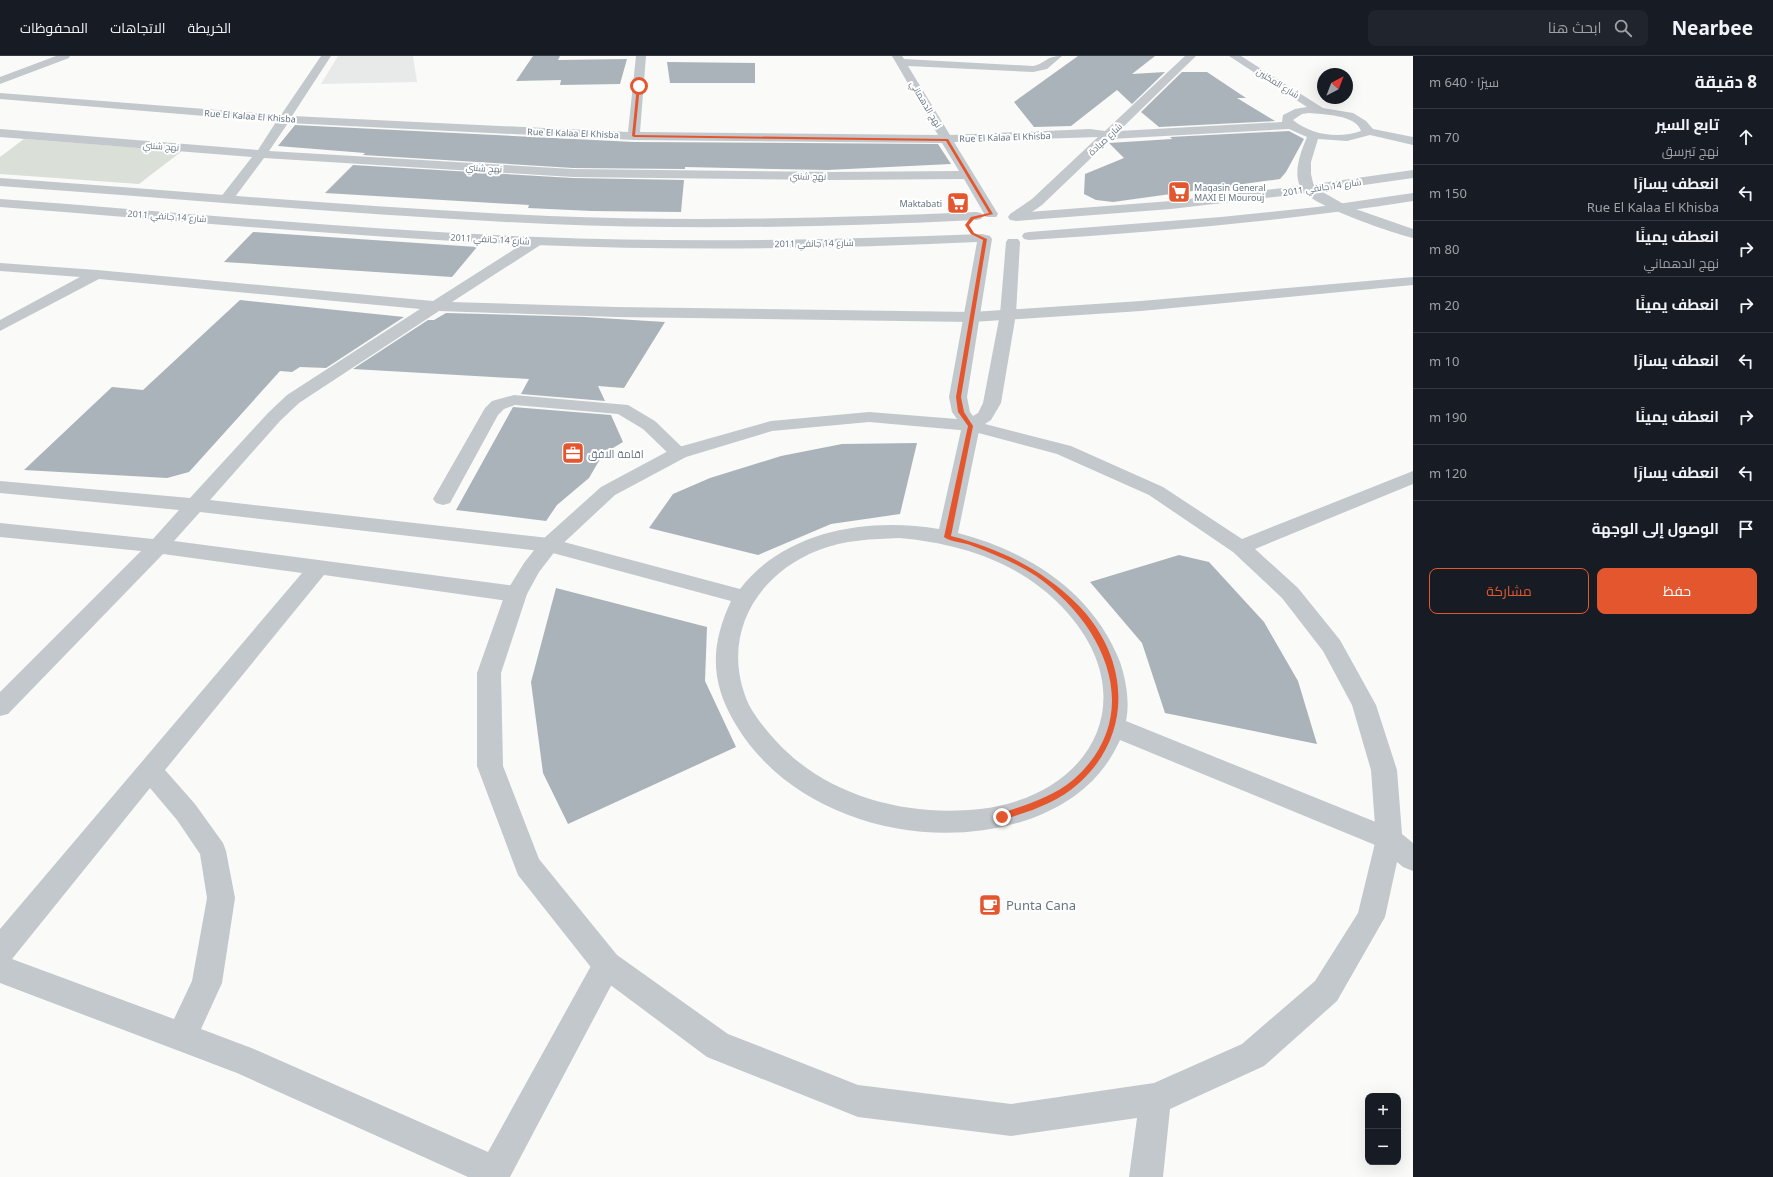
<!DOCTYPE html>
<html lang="ar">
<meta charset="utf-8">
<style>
body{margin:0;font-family:"Noto Sans",Cairo,sans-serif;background:#20242c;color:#f1f3f6;direction:rtl}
.controls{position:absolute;right:12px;bottom:12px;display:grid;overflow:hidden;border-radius:8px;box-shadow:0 4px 16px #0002}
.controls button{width:36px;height:36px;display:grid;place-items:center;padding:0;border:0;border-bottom:1px solid #363941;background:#171b24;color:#f1f3f6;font:20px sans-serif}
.compass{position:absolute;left:1317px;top:12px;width:36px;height:36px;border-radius:50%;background:#171b24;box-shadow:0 4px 16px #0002;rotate:42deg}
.stop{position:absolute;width:12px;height:12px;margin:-9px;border:3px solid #e4572e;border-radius:50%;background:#fff}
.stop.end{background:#e4572e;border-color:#fff;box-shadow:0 1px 4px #0008}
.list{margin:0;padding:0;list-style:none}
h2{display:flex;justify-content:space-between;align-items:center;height:52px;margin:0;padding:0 16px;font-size:17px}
h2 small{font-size:13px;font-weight:400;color:#9ea1a6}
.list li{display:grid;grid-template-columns:26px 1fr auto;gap:12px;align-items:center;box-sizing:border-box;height:56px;padding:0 16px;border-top:1px solid #363941}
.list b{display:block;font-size:15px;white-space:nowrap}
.list p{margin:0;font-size:13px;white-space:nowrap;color:#9ea1a6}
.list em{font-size:13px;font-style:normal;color:#9ea1a6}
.actions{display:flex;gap:8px;padding:12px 16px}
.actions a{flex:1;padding:9px 0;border:1px solid #e4572e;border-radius:8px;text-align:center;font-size:14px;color:#e4572e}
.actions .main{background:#e4572e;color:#fff}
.icon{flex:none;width:22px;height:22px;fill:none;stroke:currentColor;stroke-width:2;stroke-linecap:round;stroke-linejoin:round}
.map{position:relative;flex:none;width:1413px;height:1121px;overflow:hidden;direction:ltr}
header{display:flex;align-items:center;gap:24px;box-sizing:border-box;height:56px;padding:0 20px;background:#171b24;border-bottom:1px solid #363941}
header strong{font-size:19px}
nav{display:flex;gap:22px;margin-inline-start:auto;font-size:14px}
.search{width:280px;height:36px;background:#20242c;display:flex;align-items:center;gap:10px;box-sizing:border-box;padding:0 14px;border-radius:8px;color:#9ea1a6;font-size:15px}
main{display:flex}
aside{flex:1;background:#171b24}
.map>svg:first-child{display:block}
.built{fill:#e8e9e9}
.green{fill:#dadfd7}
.building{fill:#aab3b9}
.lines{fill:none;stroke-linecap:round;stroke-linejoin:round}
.minor{fill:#c3c8cc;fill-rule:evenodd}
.tertiary{fill:#c3c8cc;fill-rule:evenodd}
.route{fill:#e4572e}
.labels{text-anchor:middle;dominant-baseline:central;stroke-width:4;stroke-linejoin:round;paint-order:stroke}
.far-street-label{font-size:9px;fill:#657683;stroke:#fff}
.far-poi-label{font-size:9px;fill:#657683;stroke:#fff;text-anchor:start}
.poi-label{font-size:11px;fill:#657683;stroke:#fff;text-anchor:start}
.near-poi-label{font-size:13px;fill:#657683;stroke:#fff;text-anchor:start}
</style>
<header>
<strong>Nearbee</strong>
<div class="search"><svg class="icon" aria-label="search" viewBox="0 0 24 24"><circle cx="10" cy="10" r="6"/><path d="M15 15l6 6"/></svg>ابحث هنا</div>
<nav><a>الخريطة</a><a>الاتجاهات</a><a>المحفوظات</a></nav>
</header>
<main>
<aside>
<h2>8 دقيقة<small>سيرًا · 640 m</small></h2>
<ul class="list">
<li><svg class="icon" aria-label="ahead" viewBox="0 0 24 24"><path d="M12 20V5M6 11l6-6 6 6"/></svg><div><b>تابع السير</b><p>نهج تبرسق</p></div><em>70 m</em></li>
<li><svg class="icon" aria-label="left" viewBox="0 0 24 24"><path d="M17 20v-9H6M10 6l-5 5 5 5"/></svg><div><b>انعطف يسارًا</b><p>Rue El Kalaa El Khisba</p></div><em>150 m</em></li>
<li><svg class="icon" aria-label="right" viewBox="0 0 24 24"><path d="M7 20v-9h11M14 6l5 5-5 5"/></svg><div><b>انعطف يمينًا</b><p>نهج الدهماني</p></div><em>80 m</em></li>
<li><svg class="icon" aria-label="right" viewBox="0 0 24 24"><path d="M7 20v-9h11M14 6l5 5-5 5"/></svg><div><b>انعطف يمينًا</b></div><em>20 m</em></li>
<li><svg class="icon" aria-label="left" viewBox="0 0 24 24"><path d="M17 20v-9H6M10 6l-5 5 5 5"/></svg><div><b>انعطف يسارًا</b></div><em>10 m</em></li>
<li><svg class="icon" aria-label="right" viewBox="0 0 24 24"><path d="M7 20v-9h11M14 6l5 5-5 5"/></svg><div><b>انعطف يمينًا</b></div><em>190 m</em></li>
<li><svg class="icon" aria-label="left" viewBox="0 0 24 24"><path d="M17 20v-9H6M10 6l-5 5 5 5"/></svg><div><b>انعطف يسارًا</b></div><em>120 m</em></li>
<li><svg class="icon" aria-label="arrive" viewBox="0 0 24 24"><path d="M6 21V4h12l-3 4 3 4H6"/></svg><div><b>الوصول إلى الوجهة</b></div></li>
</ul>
<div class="actions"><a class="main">حفظ</a><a>مشاركة</a></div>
</aside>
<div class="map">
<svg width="1413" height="1121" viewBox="0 0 1413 1121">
<rect width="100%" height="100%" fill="#fafaf8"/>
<path class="built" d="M338,0h75l4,26 -96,2z"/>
<path class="green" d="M24,83l158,12 -43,33 -139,-10v-17z"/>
<path class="building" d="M533,0h27l-2,4 69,-1 -7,25 -60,1 1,-5 -45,1z
M1078,0h77l-23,18 33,-2 -33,32 -15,-14 -46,36 -37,1 -20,-25z
M667,6l88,1v20h-85z
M1182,16h25l39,26h-9l38,23 -116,6 -18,-15z
M295,69l339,17 304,2 13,20 -124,6 -142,-3v2l-112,-1 -210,-13 2,-2 -87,-7z
M1289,75l15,8 -18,33 -6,7 -167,23 -17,-2 -12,-6 1,-20 39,-16 -15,-15 63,-4 -2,-2z
M353,109l220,13 111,2 -3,32 -89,-1 -64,-3 1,-3 -204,-12z
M253,176l224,15 -25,30 -228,-15z
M240,244l164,17 -78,51 -26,-1 -8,5 -12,-1 -91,101 -22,6 -143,-8 88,-83 31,3z
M446,257l138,4 81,5 -41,66 -26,-2 7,15 -84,-7 8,-15 -176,-10 75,-49h6z
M513,351l98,8 12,27 -20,12 -14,24 -32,27 -11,16 -90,-11z
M917,387l-17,71 -69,10 -73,31 -109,-27 24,-34 37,-16 71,-22 61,-12z
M1179,499l30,7 55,60 34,59 19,63 -152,-31 -23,-70 -52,-61z
M556,532l151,39 -2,54 31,66 -168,77 -25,-51 -12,-91z"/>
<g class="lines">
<path class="minor" d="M321,0h10l-39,60 336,16 8,-76h10l-6,76 298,3 -46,-79h10l2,3 129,7c14,-3 12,-10 29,-10l-15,13 -14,3 -125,-6 42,69 140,-6 15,2 80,-75h11l-77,75 163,-9 1,-7 12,-6 12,-2 -78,-51h12l82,52 30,5 13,8 7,8 40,8v8l-43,-10 -23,6 -29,-2 -7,23v12l3,13 33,19 66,23v9c-21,-5 -99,-32 -110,-47 -12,-15 -2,-40 4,-54l-18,-8 -178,10 -69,66 -22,15h-10l-2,-3 2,-3 22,-15 66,-62 -144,5 44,72 -2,3h-10l-22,-38 -131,1 -260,-3 -309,-19 -32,43h-10l-2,-3 32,-41 -252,-20v-8l258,21 18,-28 -276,-23v-6l281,22zM1309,57c13,1 48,2 52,18 -22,8 -50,4 -68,-11l9,-6zM288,67l346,17 308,3 17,28 -126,1 -260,-3 -304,-18z
M537,181l5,1 2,3 -2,3 -90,58 164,5 356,5 169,-11 272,-24v8l-272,26 -169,11 -356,-5 -177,-6 -140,92 -19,18 -70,79 339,38 191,51c45,-59 129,-72 199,-60l23,-103 3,-4 6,-1 6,1 3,4 -22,107c70,18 135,59 162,129 6,18 10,40 6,59l272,110 4,8 -4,8 -9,4 -9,-4 -260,-107c-18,40 -49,64 -90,79 -102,36 -237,1 -294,-94 -26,-43 -26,-79 -5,-124l-182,-49 -349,-40 -26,29 342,45 8,3 3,5 -3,5 -8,3 -192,-27 -159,195 30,34 28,39 3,8 9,47 -13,85 -21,46 53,20 234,103 109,-197 10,-4 10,4 5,10 -112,212h-42l-231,-104 -237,-90v-54l302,-356 -139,-19 -155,160 -8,2v-24l141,-141 -141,-14v-14l153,16 26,-29 -179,-17v-12l190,17 78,-85 19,-18 133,-86 -321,-30 -99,52v-11l80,-43 -80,-6v-8l97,7 336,31 99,-63zM899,482c60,5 121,24 164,70 83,88 30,188 -83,201 -72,8 -153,-12 -204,-68 -10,-11 -20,-23 -27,-36 -30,-66 5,-130 70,-155 25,-10 53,-11 80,-12zM150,732l27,32 23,34 7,44 -15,83 -18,38 -162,-60z
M514,339l114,10 27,16 33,32 -2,4 -7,2 -7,-2 -29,-28 -25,-15 -103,-9 -11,4 -6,6 -48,88 -7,2 -7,-2 -3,-4 52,-91 7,-7z"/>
<path class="tertiary" d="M56,0h14l-1,2 -69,26v-7z
M1413,114v8l-105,15 -137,16 -155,12 -5,-1 -2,-3 2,-3 5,-1 155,-12 137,-16z
M0,122c183,13 366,30 549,38 142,6 285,2 427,-4l5,1 2,3 -2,3 -5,1c-142,7 -285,10 -427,4 -183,-8 -366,-25 -549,-38z
M1413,137v8c-127,20 -255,31 -384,39l-5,-1 -2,-3 2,-3 5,-1 192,-15 96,-10z
M0,143c179,13 358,31 537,38 149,6 297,3 445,-3l8,2 2,3 -25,158 3,15 3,4 5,-3 5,-10 17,-89 6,-72 2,-3h10l2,3 -4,72 -15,89 -10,17 -6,4 86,22 92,41 79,52 171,-68v13l-158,65 43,39 42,52 36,65 21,65 5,64 11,9v28l-10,-4 -6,-5 -12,55 -48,84 -73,65 -94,43 -7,68h-34l8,-59 -126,18 -153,-19 -151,-60 -110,-82 -79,-100 -41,-109v-93l28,-79 19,-31 18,-23 59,-53 71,-38 99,-28 98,-9 88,7 -5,-7 -3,-15 28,-155c-147,7 -295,9 -442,3 -179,-8 -357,-24 -535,-38zM869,366l102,9 86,23 92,41 84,57 49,46 41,53 29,54 19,65 5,69 -18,74 -43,68 -73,63 -88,39 -143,21 -153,-19 -130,-51 -111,-79 -78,-96 -36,-93 -2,-93 26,-79 12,-22 17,-22 59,-55 71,-38 86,-26z"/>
</g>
<path class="route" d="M639,29l1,1 -5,49 313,4 45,75 -19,5 -5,6 5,8 13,6 -26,158 3,15 9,14 -22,110c47,12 91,33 126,68 52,52 58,130 1,180 -21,19 -50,28 -76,36l-4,-3 1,-3c26,-9 52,-16 74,-34 74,-65 32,-156 -37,-204 -20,-13 -44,-23 -66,-31 -8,-3 -19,-3 -26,-8l24,-111 -10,-14 -2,-15 27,-157 -12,-6 -6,-9 6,-8 18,-4 -43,-72 -312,-4 -2,-1 5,-50z"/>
<defs>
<g id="supermarket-square" transform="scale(1.15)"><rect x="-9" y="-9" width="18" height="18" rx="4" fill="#e4572e" stroke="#fff"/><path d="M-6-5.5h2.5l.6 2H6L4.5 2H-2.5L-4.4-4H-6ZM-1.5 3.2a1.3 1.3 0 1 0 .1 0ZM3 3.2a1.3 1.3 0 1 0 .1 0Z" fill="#fff"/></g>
<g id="office-square" transform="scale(1.15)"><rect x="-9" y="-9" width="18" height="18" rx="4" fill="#e4572e" stroke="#fff"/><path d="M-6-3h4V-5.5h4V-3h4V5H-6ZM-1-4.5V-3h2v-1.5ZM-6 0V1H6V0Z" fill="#fff"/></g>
<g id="cafe-square" transform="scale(1.15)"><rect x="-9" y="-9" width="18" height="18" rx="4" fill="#e4572e" stroke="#fff"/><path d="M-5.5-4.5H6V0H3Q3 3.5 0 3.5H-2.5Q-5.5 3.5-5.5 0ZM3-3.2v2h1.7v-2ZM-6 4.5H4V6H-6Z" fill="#fff"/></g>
</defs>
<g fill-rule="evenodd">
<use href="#supermarket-square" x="1179" y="136"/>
<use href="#supermarket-square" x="958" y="147"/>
<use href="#office-square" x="573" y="397"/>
<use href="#cafe-square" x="990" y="849"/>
</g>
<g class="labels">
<g class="far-street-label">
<text transform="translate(1278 27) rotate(32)">شارع المكنين</text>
<text transform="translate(926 48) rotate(59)">نهج الدهماني</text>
<text transform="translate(250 60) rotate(4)">Rue El Kalaa El Khisba</text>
<text transform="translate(573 77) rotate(2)">Rue El Kalaa El Khisba</text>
<text transform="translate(1005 81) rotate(-2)">Rue El Kalaa El Khisba</text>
<text transform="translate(1105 83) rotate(-43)">شارع صيادة</text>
<text transform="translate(161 90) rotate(4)">نهج شنني</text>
<text transform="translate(484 112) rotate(3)">نهج شنني</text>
<text transform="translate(808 120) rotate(1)">نهج شنني</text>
<text transform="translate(1322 131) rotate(-8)">شارع 14 جانفي 2011</text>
<text transform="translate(167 160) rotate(4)">شارع 14 جانفي 2011</text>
<text transform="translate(490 183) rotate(3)">شارع 14 جانفي 2011</text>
<text transform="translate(814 187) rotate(-1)">شارع 14 جانفي 2011</text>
</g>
<g class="far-poi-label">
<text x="1194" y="131">Magasin General<tspan x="1194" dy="10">MAXI El Mourouj</tspan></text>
<text x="942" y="147" text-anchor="end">Maktabati</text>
</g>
<g class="poi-label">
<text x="588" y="397">اقامة الافق</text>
</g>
<g class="near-poi-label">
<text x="1006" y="849">Punta Cana</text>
</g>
</g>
</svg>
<div class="controls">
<button>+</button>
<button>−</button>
</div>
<svg class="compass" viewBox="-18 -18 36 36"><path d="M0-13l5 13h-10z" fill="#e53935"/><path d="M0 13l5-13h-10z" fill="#9ea1a6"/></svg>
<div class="stop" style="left:639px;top:30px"></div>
<div class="stop end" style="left:1002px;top:761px"></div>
</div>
</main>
